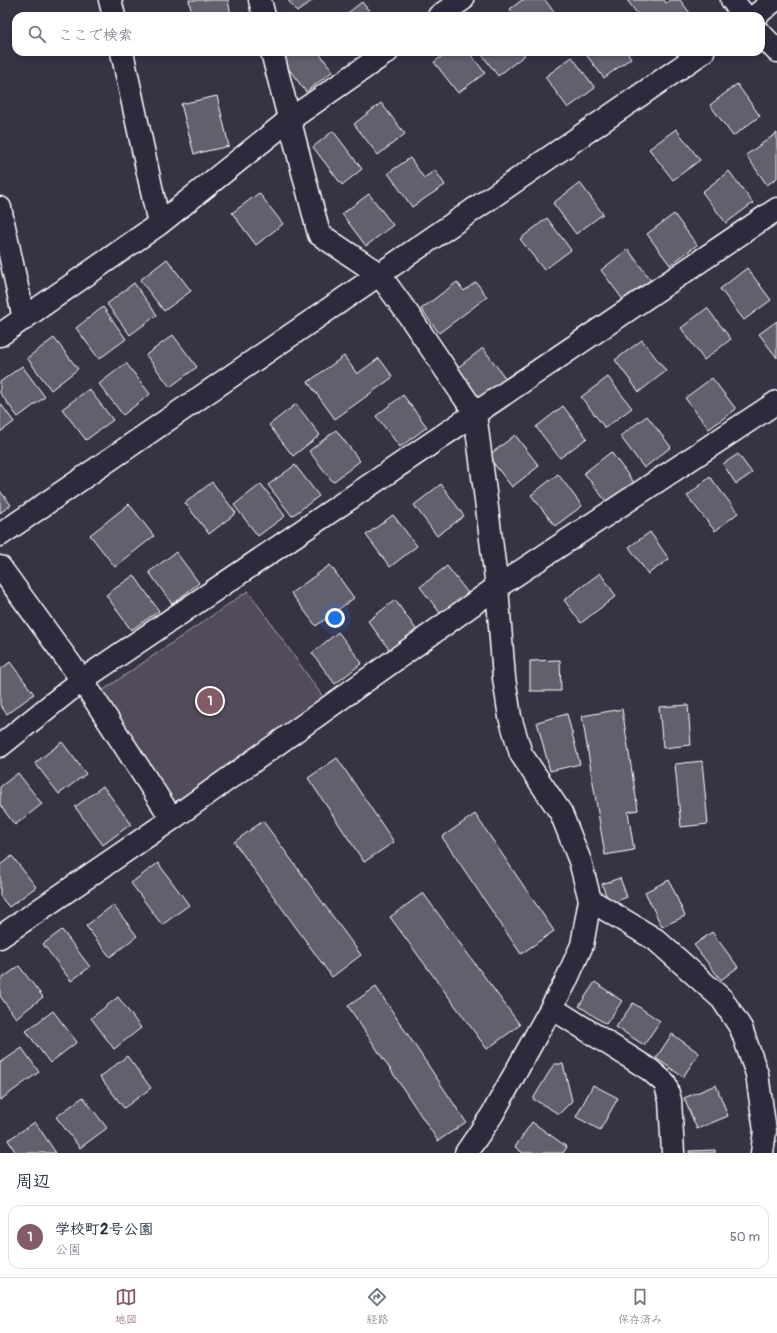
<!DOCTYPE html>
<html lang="ja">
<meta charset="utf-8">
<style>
body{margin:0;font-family:Pangolin,"Klee One",sans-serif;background:#f6f6f7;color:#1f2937}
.you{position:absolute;left:335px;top:618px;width:14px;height:14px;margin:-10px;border:3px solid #fff;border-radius:50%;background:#1a73e8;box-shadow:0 0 0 6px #1a73e833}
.badge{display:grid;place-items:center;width:26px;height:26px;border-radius:50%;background:#845c67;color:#fff;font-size:13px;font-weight:700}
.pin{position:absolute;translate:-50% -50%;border:2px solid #fff;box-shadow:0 1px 4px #0006}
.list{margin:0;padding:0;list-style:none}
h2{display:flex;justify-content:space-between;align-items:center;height:52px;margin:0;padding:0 16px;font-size:17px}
h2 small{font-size:13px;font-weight:400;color:#747a83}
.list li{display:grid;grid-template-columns:26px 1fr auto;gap:12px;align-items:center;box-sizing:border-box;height:64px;margin:0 8px 8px;padding:0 8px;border:1px solid #e0e1e3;border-radius:12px}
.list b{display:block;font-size:15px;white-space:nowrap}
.list p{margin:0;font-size:13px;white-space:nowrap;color:#747a83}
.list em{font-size:13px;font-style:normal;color:#747a83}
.icon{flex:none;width:22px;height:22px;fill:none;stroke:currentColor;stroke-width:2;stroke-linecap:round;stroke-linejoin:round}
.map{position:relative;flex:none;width:777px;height:1153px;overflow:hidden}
.search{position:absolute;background:#fff;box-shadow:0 2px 6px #0003;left:12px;right:12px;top:12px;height:44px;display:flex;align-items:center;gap:10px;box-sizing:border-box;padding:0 14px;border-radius:12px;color:#747a83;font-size:15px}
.sheet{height:124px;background:#fff}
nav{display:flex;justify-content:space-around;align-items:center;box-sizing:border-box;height:56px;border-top:1px solid #e0e1e3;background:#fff;font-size:11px;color:#747a83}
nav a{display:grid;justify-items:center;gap:2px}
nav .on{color:#845c67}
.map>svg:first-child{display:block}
.green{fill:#514c5c;stroke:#a8a6ae}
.building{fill:#635f6d;stroke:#fff}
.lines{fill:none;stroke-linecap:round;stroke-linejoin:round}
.street-casing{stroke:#fff;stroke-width:25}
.secondary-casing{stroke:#fff;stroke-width:25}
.street{stroke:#2f2a3d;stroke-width:22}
.secondary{stroke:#2f2a3d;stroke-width:22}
</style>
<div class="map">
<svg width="777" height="1153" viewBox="0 0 777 1153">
<rect width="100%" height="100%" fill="#373345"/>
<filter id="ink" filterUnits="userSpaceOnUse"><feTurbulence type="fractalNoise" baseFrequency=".025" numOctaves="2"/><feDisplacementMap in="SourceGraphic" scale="8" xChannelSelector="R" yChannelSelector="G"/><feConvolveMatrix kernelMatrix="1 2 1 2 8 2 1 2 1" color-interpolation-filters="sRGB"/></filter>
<g filter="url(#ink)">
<path class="green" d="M248,591l80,113 -155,106 -80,-113z"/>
<path class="building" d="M189,0h39l3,16h-39z
M288,0h25l-16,12z
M522,0h23l12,16h-42l-5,-7z
M627,0h37l2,3 4,-3h10l10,13 -3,3h-48z
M362,2l11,14h-29z
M293,52h25l15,19 -27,21 -24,-32z
M448,52h21l16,21 -27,20 -24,-31z
M480,52h42l3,3 -27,21z
M584,52h43l4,6 -27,20z
M572,57l23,31 -27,20 -23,-31z
M737,84l23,32 -27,20 -23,-31z
M217,96l12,50 -35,8 -13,-50z
M381,103l24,31 -27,21 -24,-31z
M676,129l24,31 -27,20 -24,-31z
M333,131l29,38 -20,16 -29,-38z
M777,133v45l-10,7 -21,-30z
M410,158l14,20 11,-8 10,15 -33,22 -24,-34z
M729,171l24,32 -27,20 -24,-31z
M580,183l23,31 -27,20 -23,-31z
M259,193l24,31 -27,21 -24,-32z
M369,194l24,31 -27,21 -24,-32z
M674,214l23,31 -27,20 -23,-31z
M547,218l24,32 -27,20 -24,-31z
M628,249l23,32 -27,20 -23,-31z
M167,259l24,32 -27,20 -24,-31z
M747,268l24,32 -27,20 -24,-31z
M457,282l7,9 12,-9 11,15 -48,36 -18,-24z
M134,283l23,32 -27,20 -23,-31z
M103,307l23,32 -27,20 -23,-31z
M707,308l24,31 -27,21 -23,-32z
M777,321v37l-18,-24z
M173,335l24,32 -27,20 -24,-32z
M54,338l24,31 -27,21 -24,-32z
M642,340l24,31 -27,21 -24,-32z
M483,348l23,31 -27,21 -23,-31z
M344,356l13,18 22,-16 14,19 -58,42 -27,-37z
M126,363l24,31 -27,21 -24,-31z
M22,366l23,31 -27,20 -18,-24v-11z
M608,377l24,31 -27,20 -24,-31z
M712,378l24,31 -27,20 -24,-31z
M89,389l24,31 -27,20 -24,-31z
M403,395l24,32 -27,20 -24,-31z
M0,403l14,19 -14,10z
M296,404l24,31 -27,21 -24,-31z
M563,406l24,32 -27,20 -24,-31z
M647,416l24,31 -27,21 -24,-32z
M336,430l24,31 -27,21 -24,-31z
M515,435l24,31 -27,21 -24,-31z
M611,452l24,32 -27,20 -24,-31z
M738,454l14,19 -16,11 -13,-20z
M295,465l24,31 -27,20 -24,-31z
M558,474l24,32 -27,20 -24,-31z
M710,477l28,36 -23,18 -28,-35z
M212,482l24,31 -27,21 -24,-31z
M261,484l24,32 -27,20 -24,-31z
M441,484l23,32 -27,20 -23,-31z
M0,491l11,14 -11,8z
M129,504l25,32 -39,31 -25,-32z
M393,515l24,31 -27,21 -24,-32z
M650,532l19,27 -21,15 -19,-27z
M176,552l23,31 -27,21 -23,-32z
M330,565l24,33 -38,28 -25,-33z
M447,566l24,31 -27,21 -24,-31z
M600,573l16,23 -35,27 -17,-23z
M134,575l25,36 -28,19 -25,-35z
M395,600l23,32 -27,20 -23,-31z
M338,632l24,31 -27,21 -23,-31z
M560,660l1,31h-31v-30z
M10,662l24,32 -27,20 -7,-9v-35z
M688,705l3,40 -28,3 -4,-41z
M622,709l16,101 -10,2 6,38 -29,5 -23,-139z
M567,714l13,50 -30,7 -13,-49z
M62,742l24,32 -27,20 -24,-31z
M337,758l57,84 -30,20 -56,-84z
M702,761l6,63 -27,3 -6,-63z
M18,773l24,31 -27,21 -15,-20v-18z
M103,786l28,38 -28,21 -28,-38z
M475,814l79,117 -33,23 -79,-117z
M263,821l98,134 -29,22 -98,-135z
M12,856l24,31 -27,20 -9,-11v-31z
M158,863l31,42 -27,20 -31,-42z
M620,878l7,19 -18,7 -7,-20z
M669,880l16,36 -23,11 -17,-35z
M423,893l97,132 -33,24 -97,-132z
M113,905l24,31 -27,21 -24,-31z
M62,930l28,37 -19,14 -28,-37z
M712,932l26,35 -17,13 -27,-35z
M19,966l24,31 -27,21 -16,-22v-16z
M595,982l27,19 -16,23 -27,-18z
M376,987l90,135 -28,19 -90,-135z
M118,997l23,31 -27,21 -23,-31z
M633,1003l27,18 -16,24 -28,-18z
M53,1011l24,31 -27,21 -24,-32z
M672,1034l27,19 -16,24 -27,-19z
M22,1048l17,24 -39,28v-37z
M127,1056l24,32 -27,20 -24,-31z
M554,1064h9l9,37 -13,13 -26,-15z
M593,1085l25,13 -18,32 -24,-13z
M716,1085l12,31 -31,13 -13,-31z
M83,1097l24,31 -27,20 -24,-31z
M35,1122l21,31h-40l-8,-13z
M532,1122l35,25 -4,6h-40l-8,-6z
M715,1150v3h-26v-2z"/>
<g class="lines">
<g class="street-casing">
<path id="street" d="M110,0l4,16
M260,0l4,16
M732,0l13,16
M439,16l23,-16
M761,34l16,17
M122,52l37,172
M272,52l47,182 60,40 29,40 67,99 22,174 7,91 6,39 11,37 40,59 19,48 10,39 -8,45 -17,38 -73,132 -26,38
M0,208l24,111
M0,335l159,-111 130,-104 98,-68
M0,567l82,113 695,-471
M0,746l82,-66 90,139
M590,900l66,40 66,59 19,29 16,46 8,57 -3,22
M0,937l172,-118 325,-232 280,-185
M552,1008l98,62 15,13 5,17 3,53"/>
</g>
<g class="secondary-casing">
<path id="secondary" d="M755,16l20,-16
M0,535l703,-483"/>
</g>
<use href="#street" class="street"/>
<use href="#secondary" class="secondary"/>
</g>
</g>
</svg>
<div class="you"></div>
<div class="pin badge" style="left:210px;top:701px">1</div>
<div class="search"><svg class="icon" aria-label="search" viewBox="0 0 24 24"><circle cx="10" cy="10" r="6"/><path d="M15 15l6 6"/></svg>ここで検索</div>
</div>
<section class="sheet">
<h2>周辺<small></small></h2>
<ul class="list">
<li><span class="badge">1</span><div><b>学校町2号公園</b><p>公園</p></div><em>50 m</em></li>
</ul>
</section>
<nav>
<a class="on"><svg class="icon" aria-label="map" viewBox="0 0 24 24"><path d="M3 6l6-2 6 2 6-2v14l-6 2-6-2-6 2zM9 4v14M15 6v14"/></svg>地図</a>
<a><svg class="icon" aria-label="directions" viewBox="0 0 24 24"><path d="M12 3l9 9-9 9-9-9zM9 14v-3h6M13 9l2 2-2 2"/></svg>経路</a>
<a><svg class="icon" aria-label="saved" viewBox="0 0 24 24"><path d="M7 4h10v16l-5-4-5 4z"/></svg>保存済み</a>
</nav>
